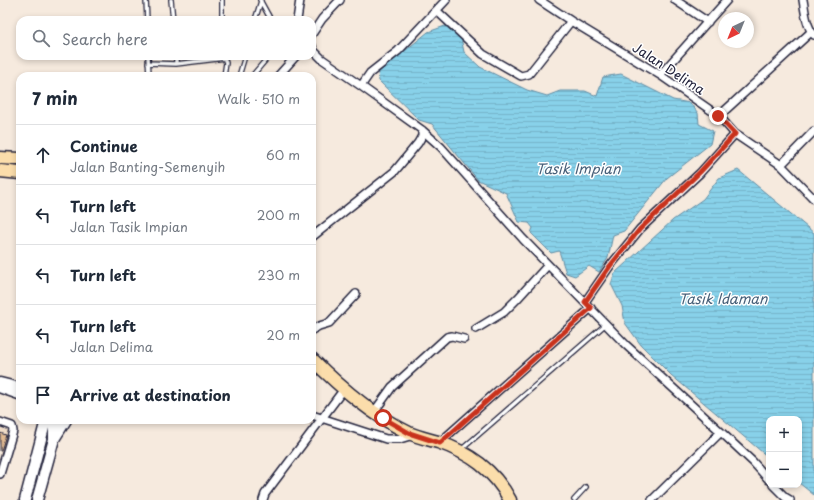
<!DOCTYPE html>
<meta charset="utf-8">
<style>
body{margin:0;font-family:"Playpen Sans",sans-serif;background:#f6f6f7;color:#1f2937}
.controls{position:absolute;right:12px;bottom:12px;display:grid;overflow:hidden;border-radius:8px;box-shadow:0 2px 6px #0003}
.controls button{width:36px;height:36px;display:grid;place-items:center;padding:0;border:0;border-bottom:1px solid #e0e1e3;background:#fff;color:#1f2937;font:20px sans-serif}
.compass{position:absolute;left:718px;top:12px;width:36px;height:36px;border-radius:50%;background:#fff;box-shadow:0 2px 6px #0003;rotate:223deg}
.stop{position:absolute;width:12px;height:12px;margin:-9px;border:3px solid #c8321e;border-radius:50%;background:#fff}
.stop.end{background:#c8321e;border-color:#fff;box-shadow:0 1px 4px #0008}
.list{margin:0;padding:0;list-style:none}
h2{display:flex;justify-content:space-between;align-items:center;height:52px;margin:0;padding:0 16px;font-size:17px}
h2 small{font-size:13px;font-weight:400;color:#747a83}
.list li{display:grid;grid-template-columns:26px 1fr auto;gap:12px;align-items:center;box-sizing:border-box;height:60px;padding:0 16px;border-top:1px solid #e0e1e3}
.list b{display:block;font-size:15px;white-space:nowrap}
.list p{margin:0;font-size:13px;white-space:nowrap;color:#747a83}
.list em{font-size:13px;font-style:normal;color:#747a83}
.icon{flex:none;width:22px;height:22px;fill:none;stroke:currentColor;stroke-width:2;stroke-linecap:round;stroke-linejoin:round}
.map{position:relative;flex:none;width:814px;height:500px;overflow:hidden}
.search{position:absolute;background:#fff;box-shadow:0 2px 6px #0003;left:16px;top:16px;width:300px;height:44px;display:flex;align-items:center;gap:10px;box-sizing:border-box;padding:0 14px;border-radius:12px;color:#747a83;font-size:15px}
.panel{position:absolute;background:#fff;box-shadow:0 2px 6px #0003;left:16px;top:72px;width:300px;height:352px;border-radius:12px}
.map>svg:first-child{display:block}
.built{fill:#f0dcc7}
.water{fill:url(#water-rules);stroke:#5f8ba3}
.building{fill:#e1ba92;stroke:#22223b}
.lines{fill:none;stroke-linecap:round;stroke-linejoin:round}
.lane-casing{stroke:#22223b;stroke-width:6}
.street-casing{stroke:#22223b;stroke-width:10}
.secondary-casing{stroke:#22223b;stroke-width:13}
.primary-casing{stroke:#22223b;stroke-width:15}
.lane{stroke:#fff;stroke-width:3.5}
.street{stroke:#fff;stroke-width:7}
.secondary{stroke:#fff;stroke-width:10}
.primary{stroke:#fbddab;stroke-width:12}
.route{stroke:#c8321e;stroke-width:5}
.labels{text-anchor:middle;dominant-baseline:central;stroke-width:3;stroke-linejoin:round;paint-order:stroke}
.street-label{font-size:13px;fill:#22223b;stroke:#fff}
.water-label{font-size:14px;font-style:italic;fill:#465f78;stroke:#fff}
</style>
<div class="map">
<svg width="814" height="500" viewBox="0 0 814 500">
<defs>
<pattern id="water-rules" width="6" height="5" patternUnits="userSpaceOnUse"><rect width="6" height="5" fill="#88d1e9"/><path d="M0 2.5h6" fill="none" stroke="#75b3c9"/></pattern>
</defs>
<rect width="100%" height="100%" fill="#f6eade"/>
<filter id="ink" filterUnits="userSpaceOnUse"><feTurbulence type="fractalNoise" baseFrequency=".025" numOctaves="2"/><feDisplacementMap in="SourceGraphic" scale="8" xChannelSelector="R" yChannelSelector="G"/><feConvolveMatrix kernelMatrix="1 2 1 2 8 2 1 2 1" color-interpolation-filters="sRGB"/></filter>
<g filter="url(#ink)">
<path class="built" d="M0,428l10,3 -10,35z"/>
<path class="water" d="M445,26l16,12 3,14 16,15 47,23 20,6 13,-5h25l12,5 6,-19 18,-3 52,26 17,3 8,10 1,11 14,7 -3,13 -43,34 -43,53 -11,4 -5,23 -9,14 -10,-6 -14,10 -9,-3 -7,-22 -8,2 -20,-20 2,-5 -4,-5 -10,-1 -13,-29 -28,-13 -46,-56 -13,-4 -40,-39 -1,-8 50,-41z
M738,170l76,63v262l-15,-12v-64h-30v39l-98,-83 -30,-30 -16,-22 -3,-17 -11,-22 4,-11 58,-53 30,-21 16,-21z"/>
<path class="building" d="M0,433l6,2 -5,16h-1z"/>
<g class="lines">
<g class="lane-casing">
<path id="lane" d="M146,0l1,20
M171,0l2,20
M222,0v20
M260,0l11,20
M255,20l6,-19
M148,56l1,20
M176,56v8
M148,63l28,1 49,-6
M224,76l2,-13 -2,-6
M239,76l6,-20
M252,76l17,-20
M462,449l144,-125
M574,500l12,-13"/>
</g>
<g class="street-casing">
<path id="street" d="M539,0l32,21 89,54 59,41 16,18 46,31 33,34
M675,0l33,22
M803,0c2,11 3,26 11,35
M437,11l46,43 38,22 8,-2 42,-53
M297,20l3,-20
M312,34l10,-15 18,-19
M312,46l1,4 9,9 39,27 61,44 19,17 82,92 103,106 95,87 32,30 16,18
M660,75l67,-75
M278,76l18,-20
M361,86l9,-13 28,-22 48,-51
M719,116l92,-84
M781,165l33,-34
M312,237l83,-66 23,-28 4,-7v-6
M585,302l25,-36 30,-37 60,-56 35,-39
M476,329l28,-17 14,-14 30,-33
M312,330l7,-4 10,-3 27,-29
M0,389l20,7
M374,412l18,-25 55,-50 5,-1 12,3
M312,415l74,24h14l13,-4
M0,422l12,4 1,5 -13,43
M439,443l152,-135
M773,485l12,12 5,3
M263,500l2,-6 79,-105
M652,500l69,-68"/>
</g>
<g class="secondary-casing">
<path id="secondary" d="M0,383l20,5
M54,439l12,-19
M25,500l21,-80
M37,500l17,-61v-16l1,-3"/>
</g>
<g class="primary-casing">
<path id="primary" d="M0,158l20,1
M0,171l20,2
M312,359c29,29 60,56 97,74 9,4 19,6 29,9 32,11 56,28 72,58"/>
</g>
<use href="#lane" class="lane"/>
<use href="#street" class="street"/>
<use href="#secondary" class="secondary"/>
<use href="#primary" class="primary"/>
</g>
</g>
<g class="lines" filter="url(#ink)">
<path class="route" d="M383,418l26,15 31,10 151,-135 -6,-6 25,-36 30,-37 60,-57 35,-38 -17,-18"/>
</g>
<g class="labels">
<g class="street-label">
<text transform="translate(669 68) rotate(33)">Jalan Delima</text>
</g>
<g class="water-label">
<text x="578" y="168">Tasik Impian</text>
<text x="723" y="298">Tasik Idaman</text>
</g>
</g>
</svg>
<div class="controls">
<button>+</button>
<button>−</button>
</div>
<svg class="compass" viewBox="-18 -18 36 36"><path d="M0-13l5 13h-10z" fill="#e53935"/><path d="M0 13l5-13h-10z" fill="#747a83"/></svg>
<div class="stop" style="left:383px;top:418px"></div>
<div class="stop end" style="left:718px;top:116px"></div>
<div class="search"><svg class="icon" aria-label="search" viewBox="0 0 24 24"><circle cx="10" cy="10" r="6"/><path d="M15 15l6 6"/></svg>Search here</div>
<section class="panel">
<h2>7 min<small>Walk · 510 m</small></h2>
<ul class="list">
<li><svg class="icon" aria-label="ahead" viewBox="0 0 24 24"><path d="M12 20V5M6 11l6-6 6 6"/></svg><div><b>Continue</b><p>Jalan Banting-Semenyih</p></div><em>60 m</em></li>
<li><svg class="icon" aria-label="left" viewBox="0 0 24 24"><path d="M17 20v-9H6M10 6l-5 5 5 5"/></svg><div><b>Turn left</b><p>Jalan Tasik Impian</p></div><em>200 m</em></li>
<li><svg class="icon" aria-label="left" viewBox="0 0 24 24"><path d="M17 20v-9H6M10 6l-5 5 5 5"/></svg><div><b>Turn left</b></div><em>230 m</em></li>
<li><svg class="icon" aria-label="left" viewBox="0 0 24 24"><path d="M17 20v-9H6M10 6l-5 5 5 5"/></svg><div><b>Turn left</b><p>Jalan Delima</p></div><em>20 m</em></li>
<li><svg class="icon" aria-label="arrive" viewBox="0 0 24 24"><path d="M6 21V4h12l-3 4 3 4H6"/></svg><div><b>Arrive at destination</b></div></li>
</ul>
</section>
</div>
